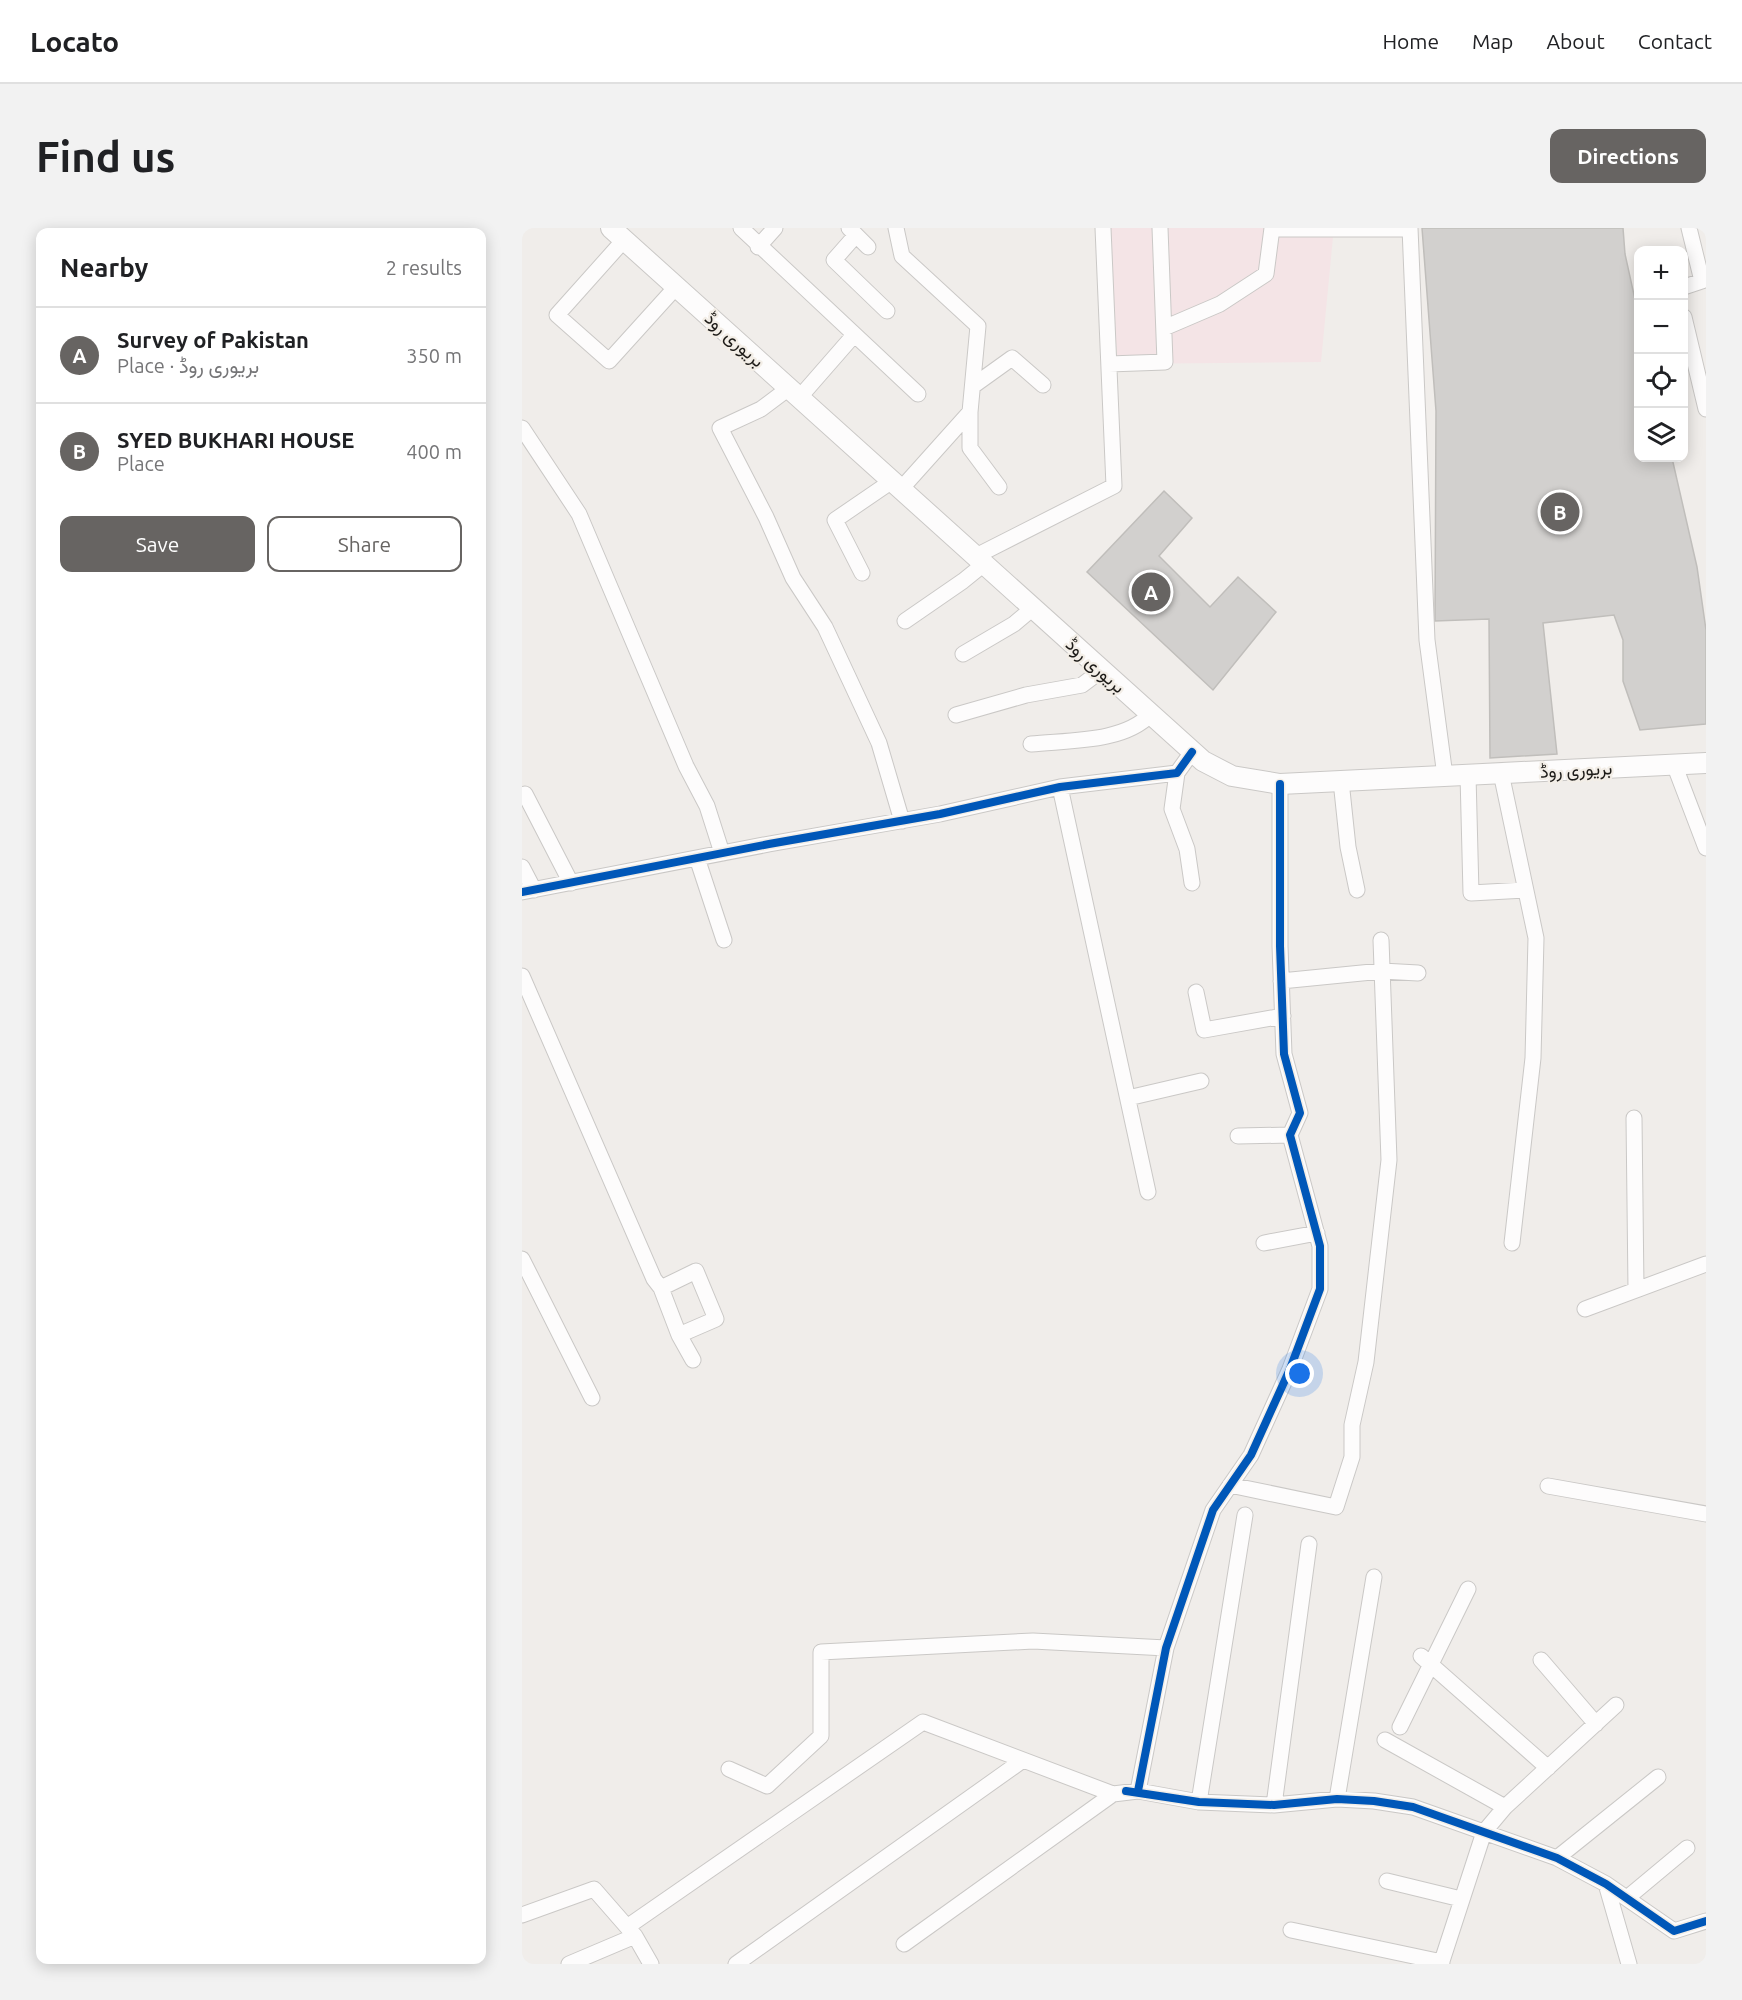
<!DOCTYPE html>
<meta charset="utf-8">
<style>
body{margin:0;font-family:Ubuntu,Vazirmatn,sans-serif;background:#f2f2f2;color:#202124}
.controls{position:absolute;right:18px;top:18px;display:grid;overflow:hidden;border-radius:12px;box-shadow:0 3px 15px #0003}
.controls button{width:54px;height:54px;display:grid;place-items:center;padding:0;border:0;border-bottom:2px solid #e0e0e0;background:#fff;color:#202124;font:30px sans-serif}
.you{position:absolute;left:778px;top:1146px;width:21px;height:21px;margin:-15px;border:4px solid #fff;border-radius:50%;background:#1a73e8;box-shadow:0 0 0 9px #1a73e833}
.badge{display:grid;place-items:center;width:39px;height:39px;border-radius:50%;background:#676462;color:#fff;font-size:20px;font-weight:700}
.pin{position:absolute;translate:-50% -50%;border:3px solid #fff;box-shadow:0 2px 6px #0006}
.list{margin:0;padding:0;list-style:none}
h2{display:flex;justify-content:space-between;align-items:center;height:78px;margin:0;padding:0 24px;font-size:26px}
h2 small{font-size:20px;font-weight:400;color:#757577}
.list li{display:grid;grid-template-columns:39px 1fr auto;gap:18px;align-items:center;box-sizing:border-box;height:96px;padding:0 24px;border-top:2px solid #e0e0e0}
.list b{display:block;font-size:22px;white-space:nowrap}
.list p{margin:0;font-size:20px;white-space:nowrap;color:#757577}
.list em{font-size:20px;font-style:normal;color:#757577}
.actions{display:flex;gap:12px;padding:18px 24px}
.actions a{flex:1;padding:14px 0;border:2px solid #676462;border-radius:12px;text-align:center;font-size:21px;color:#676462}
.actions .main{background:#676462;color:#fff}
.icon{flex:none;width:33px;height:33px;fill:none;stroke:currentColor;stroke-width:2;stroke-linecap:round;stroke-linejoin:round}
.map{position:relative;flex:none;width:1184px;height:1736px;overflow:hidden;border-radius:12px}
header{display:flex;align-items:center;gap:36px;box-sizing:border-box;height:84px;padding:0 30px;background:#fff;border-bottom:2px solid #e0e0e0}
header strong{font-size:28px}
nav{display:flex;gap:33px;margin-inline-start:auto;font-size:21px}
.intro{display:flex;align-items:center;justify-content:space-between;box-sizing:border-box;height:144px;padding:0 36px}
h1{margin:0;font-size:42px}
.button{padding:15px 27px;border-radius:12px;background:#676462;color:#fff;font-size:21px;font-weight:700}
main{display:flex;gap:36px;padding:0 36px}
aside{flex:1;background:#fff;border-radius:12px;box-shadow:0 3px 15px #0003}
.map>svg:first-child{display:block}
.commercial{fill:#f4e4e6}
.building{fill:#d2d0ce;stroke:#c0bebb;stroke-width:1.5}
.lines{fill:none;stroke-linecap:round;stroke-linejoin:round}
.minor-casing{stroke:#cac8c6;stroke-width:17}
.major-casing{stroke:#cac8c6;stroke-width:22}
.minor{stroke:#fdfcfc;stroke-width:15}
.major{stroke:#fdfcfc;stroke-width:20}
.cycleway-casing{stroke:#f3eee7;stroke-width:11}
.cycleway{stroke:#0057b8;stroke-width:8}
.labels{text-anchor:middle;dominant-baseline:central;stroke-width:4.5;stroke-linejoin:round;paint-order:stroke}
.street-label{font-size:18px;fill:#1d1b18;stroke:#f3eee7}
</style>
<header>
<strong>Locato</strong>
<nav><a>Home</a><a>Map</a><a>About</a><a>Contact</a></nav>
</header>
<div class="intro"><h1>Find us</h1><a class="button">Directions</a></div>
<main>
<aside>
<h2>Nearby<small>2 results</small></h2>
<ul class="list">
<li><span class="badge">A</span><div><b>Survey of Pakistan</b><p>Place · بریوری روڈ</p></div><em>350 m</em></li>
<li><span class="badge">B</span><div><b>SYED BUKHARI HOUSE</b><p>Place</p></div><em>400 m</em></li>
</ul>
<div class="actions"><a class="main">Save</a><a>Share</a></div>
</aside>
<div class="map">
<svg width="1184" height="1736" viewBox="0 0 1184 1736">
<rect width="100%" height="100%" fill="#f0edea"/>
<path class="commercial" d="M584,0h218v4l9,5 -12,125 -203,2z"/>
<path class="building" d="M900,0h201l2,26 13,59v145h34l25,109 9,63v94l-66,6 -17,-49v-41l-9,-25 -71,8 14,131 -67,4 -1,-139 -54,2 1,-210z
M642,263l28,27 -33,38 51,51 28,-30 38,35 -63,78 -126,-118z"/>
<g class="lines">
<g class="minor-casing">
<path id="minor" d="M219,0l177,166
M327,0l19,19
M374,0l6,28 76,70 -8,86 -69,77
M888,0l17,412 18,136
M750,1h138
M334,7l-22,25 53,51
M102,12l-67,75 52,46 67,-74
M236,19l17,-19
M1162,59l18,-6 -13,-53
M1162,89l22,92
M642,100l56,-24 46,-30 6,-46
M587,136l56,-2 -5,-134
M451,158l39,-28 31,27
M267,160l-28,21 -41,19 46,89 27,61 32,49 54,116 23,78
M277,170l55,-63
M448,184v36l29,39
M0,200l57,86 107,252 21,40 15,47
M454,328l138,-70 -11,-258
M340,345l-27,-53 57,-39
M383,393l58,-40 21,-17
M441,426l51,-30 19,-16
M434,487l70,-20 56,-10 20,-15
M509,516c38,-4 92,-1 120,-30
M1152,536l32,84
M655,545l-5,36 15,40 5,34
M979,545l35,165 -3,120 -21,185
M946,547l3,118 54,-3
M819,553l7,66 9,43
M538,559l88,405
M3,566l46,89
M175,630l27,82
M0,639l12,23
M0,664l247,-48 171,-30 120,-27 117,-14 15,-21
M0,748l132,303 7,9 18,47 37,-16 -20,-48 -35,17
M759,753l101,-10 36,2
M674,764l8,38 79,-14
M606,870l73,-17
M1112,890l2,171
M716,908l52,-1
M742,1015l53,-10
M0,1031l70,139
M1063,1081l121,-45
M157,1107l14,25
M708,1257l106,22 16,-50v-32l14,-63 23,-202 -8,-220
M1026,1258l158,28
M899,1428l127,112
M1019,1432l55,64
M878,1499l68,-138
M863,1512l120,67
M207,1541l38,17 54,-50v-84l212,-11 133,7
M616,1563l28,-143 47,-138 38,-55 39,-86 30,-80v-43l-30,-111 10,-22 -16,-59 -4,-108v-162
M815,1571l37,-222
M677,1574l46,-287
M752,1577l35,-261
M1035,1630l101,-81
M865,1653l74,18
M1084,1656l23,80
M1105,1670l60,-50
M0,1687l72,-26 41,47 16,28
M105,1699l296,-205 190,72
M769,1702l151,32
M382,1716l209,-150 25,-3 61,11 75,3 63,-6 37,2 39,6 144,51 49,26 68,47 32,-10
M47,1736l66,-28
M214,1736l287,-204
M919,1736l43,-132 21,-25 111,-102"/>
</g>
<g class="major-casing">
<path id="major" d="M89,0l592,533 29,15 48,8 426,-21"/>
</g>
<use href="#minor" class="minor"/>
<use href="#major" class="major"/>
<g class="cycleway-casing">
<path id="cycleway" d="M0,664l247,-48 171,-30 120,-27 117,-14 15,-21
M604,1563l73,11 75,3 63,-6 37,2 39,6 144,51 49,26 68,47 32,-10
M616,1563l28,-143 47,-138 38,-55 39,-86 30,-80v-43l-30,-111 10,-22 -16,-59 -4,-108v-162"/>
</g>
<use href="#cycleway" class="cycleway"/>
</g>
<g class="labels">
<g class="street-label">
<text transform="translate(213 111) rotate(42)">بریوری روڈ</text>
<text transform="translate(574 437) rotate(42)">بریوری روڈ</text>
<text transform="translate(1054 541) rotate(-3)">بریوری روڈ</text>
</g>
</g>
</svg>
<div class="controls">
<button>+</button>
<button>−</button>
<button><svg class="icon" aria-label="locate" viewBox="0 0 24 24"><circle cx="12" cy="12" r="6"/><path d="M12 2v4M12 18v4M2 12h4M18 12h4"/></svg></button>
<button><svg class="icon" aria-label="layers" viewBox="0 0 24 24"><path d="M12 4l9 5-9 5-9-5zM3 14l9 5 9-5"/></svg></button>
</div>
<div class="you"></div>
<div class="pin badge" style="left:629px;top:364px">A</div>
<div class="pin badge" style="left:1038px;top:284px">B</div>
</div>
</main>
